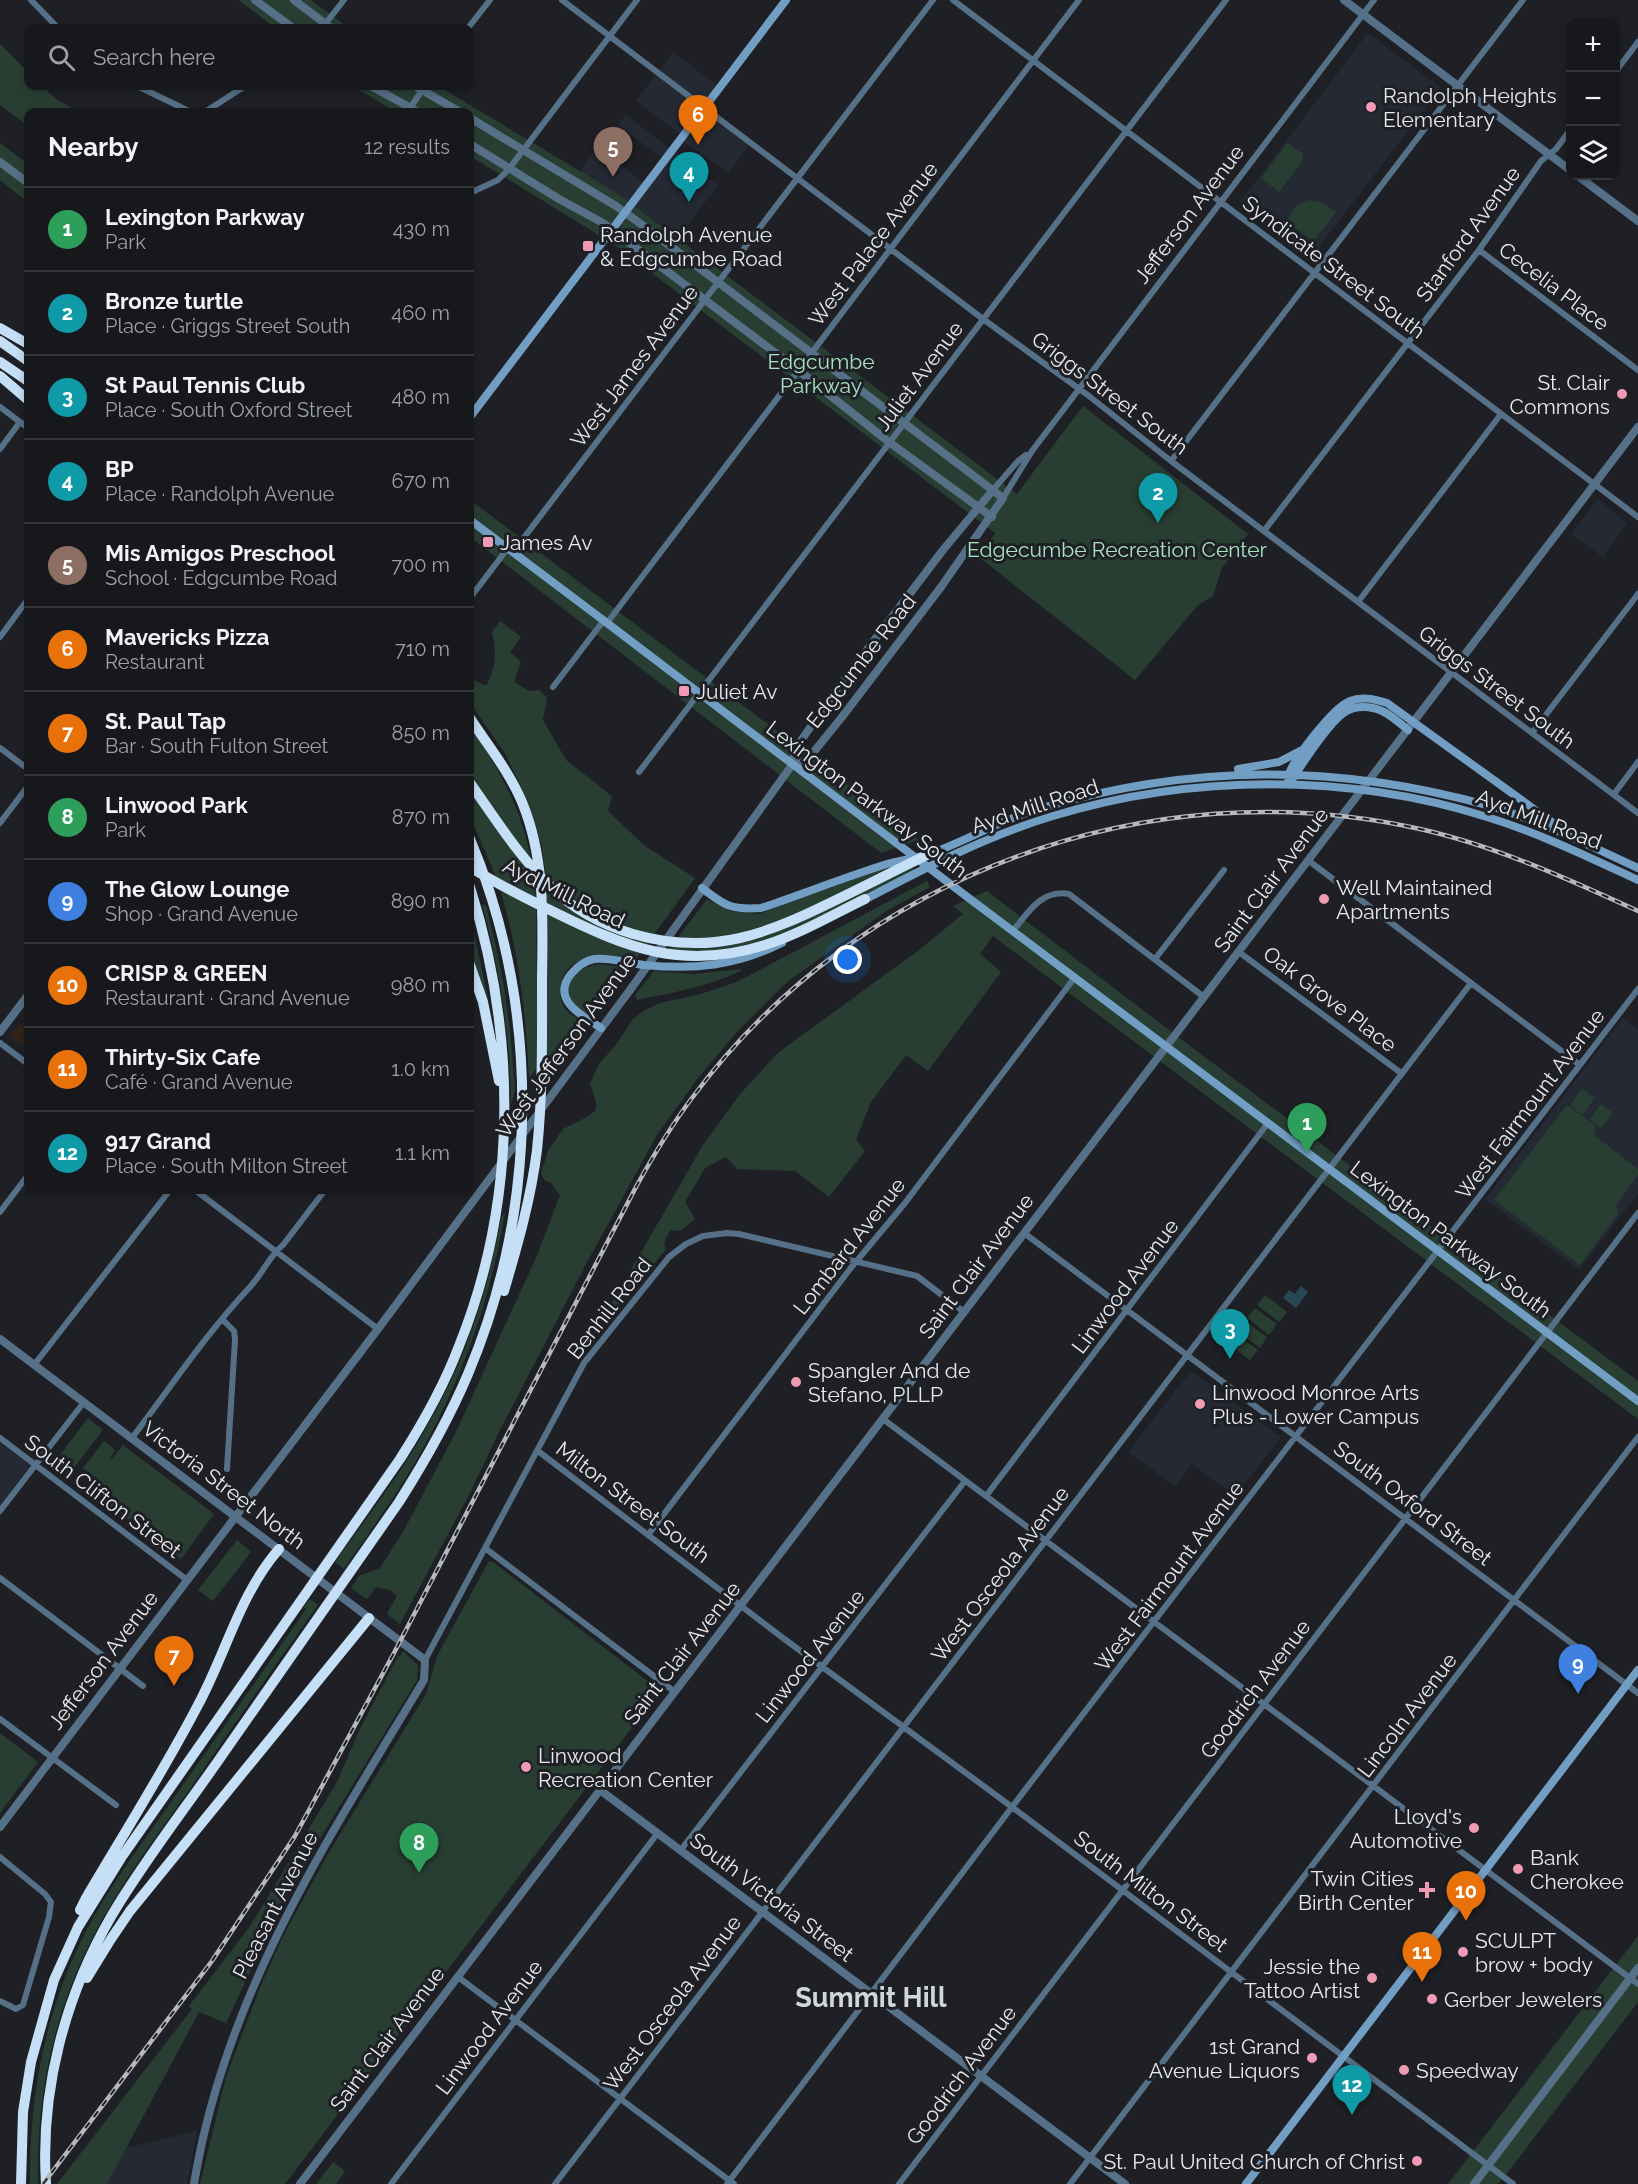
<!DOCTYPE html>
<meta charset="utf-8">
<style>
body{margin:0;font-family:Raleway,sans-serif;background:#1f2125;color:#f1f3f6}
.controls{position:absolute;right:18px;top:18px;display:grid;overflow:hidden;border-radius:12px;box-shadow:0 3px 9px #0003}
.controls button{width:54px;height:54px;display:grid;place-items:center;padding:0;border:0;border-bottom:2px solid #35373b;background:#16181c;color:#f1f3f6;font:30px sans-serif}
.you{position:absolute;left:848px;top:960px;width:21px;height:21px;margin:-15px;border:4px solid #fff;border-radius:50%;background:#1a73e8;box-shadow:0 0 0 9px #1a73e833}
.badge{display:grid;place-items:center;width:39px;height:39px;border-radius:50%;background:#0f766e;color:#fff;font-size:20px;font-weight:700}
.pin{position:absolute;translate:-50% -50px;filter:drop-shadow(0 2px 3px #0008)}
.pin::after{content:'';position:absolute;top:32px;width:21px;height:18px;background:inherit;clip-path:polygon(0 0,100% 0,50% 100%)}
.list{margin:0;padding:0;list-style:none}
h2{display:flex;justify-content:space-between;align-items:center;height:78px;margin:0;padding:0 24px;font-size:26px}
h2 small{font-size:20px;font-weight:400;color:#9ea0a3}
.list li{display:grid;grid-template-columns:39px 1fr auto;gap:18px;align-items:center;box-sizing:border-box;height:84px;padding:0 24px;border-top:2px solid #35373b}
.list b{display:block;font-size:22px;white-space:nowrap}
.list p{margin:0;font-size:20px;white-space:nowrap;color:#9ea0a3}
.list em{font-size:20px;font-style:normal;color:#9ea0a3}
.icon{flex:none;width:33px;height:33px;fill:none;stroke:currentColor;stroke-width:2;stroke-linecap:round;stroke-linejoin:round}
.map{position:relative;flex:none;width:1638px;height:2184px;overflow:hidden}
.search{position:absolute;background:#16181c;box-shadow:0 3px 9px #0003;left:24px;top:24px;width:450px;height:66px;display:flex;align-items:center;gap:15px;box-sizing:border-box;padding:0 21px;border-radius:12px;color:#9ea0a3;font-size:22px}
.panel{position:absolute;background:#16181c;box-shadow:0 3px 9px #0003;left:24px;top:108px;width:450px;height:1086px;border-radius:12px}
.map>svg:first-child{display:block}
.built{fill:#242933}
.industrial{fill:#332319}
.green{fill:#293e32}
.water{fill:#264856}
.lines{fill:none;stroke-linecap:round;stroke-linejoin:round}
.minor{stroke:#567087;stroke-width:6}
.tertiary{stroke:#567087;stroke-width:8}
.secondary{stroke:#739ec4;stroke-width:8}
.motorway{stroke:#c5dff6;stroke-width:10}
.rail-casing{stroke:#b7b8bc;stroke-width:4.5}
.rail{stroke:#1e2025;stroke-width:2;stroke-dasharray:7;stroke-linecap:butt}
.poi-dot{fill:#f09ab4;stroke:#1e2025;stroke-width:2}
.labels{text-anchor:middle;dominant-baseline:central;stroke-width:6;stroke-linejoin:round;paint-order:stroke}
.poi-label{font-size:21px;fill:#e8e9ed;stroke:#1e2025;text-anchor:start}
.street-label{font-size:21px;fill:#e8e9ed;stroke:#1e2025}
.park-label{font-size:21px;fill:#a7e3c2;stroke:#1e2025}
.district-label{font-size:27px;font-weight:bold;fill:#d2d5dc;stroke:#1e2025}
</style>
<div class="map">
<svg width="1638" height="2184" viewBox="0 0 1638 2184">
<rect width="100%" height="100%" fill="#1e2025"/>
<path class="built" d="M1368,33l73,55 -129,168 -72,-54z
M673,52l46,35 -15,20 47,36 -23,30 -50,-35 2,-4 -44,-33z
M626,115l92,70 -40,53 -58,-43 -40,-24 17,-25 47,37 19,-25 -45,-32z
M1598,499l29,24 -24,34 -32,-23z
M1623,1018l15,11v165l-59,76 -94,-71z
M1191,1371l90,66 -46,59 -43,-32 -17,22 -47,-34z
M0,1443l30,22 -30,41z
M197,2131l-10,53h-80l19,-36z"/>
<path class="industrial" d="M20,1024l8,6v19l-17,-13z"/>
<path class="green" d="M238,0h73l38,28h-73z
M0,44l28,28v14h14l15,14 23,12h-52v14l-28,-21z
M352,86h86l182,109 397,299 66,-88 165,128 -26,34 -9,28 -15,9 -63,75 -156,-123 16,-24 -380,-288 -145,-89v-44h-73z
M0,143l28,21v38l-28,-22z
M1287,143l16,11 -1,8 -23,30 -18,-14z
M1308,200l12,2 16,10 -21,27 -3,1 -26,-19 11,-15z
M470,500l351,264 98,76 -38,13 -411,-316z
M500,621l21,16 -11,15 11,10 -7,20 15,9 10,-1 8,8 -4,22 23,40 46,36 -4,15 37,35 50,32 -42,58 -37,-12 -21,-11 -23,-15 -26,-23 -5,-32 -11,-36 -24,-52 -36,-52v-25l16,8c10,-17 11,-35 6,-54z
M470,726c31,47 52,82 62,139l-62,-85z
M470,788l64,86 2,26 -38,-19 -28,-64z
M885,868l1,1 -96,49 -49,18 -65,4 31,-41 23,12 28,3z
M912,868l4,2 -122,61 -62,20 -64,1 4,-6 60,-1 28,-7 35,-13z
M927,881l3,6 -42,23 -101,72 -49,49 -40,47 -41,57 -72,131 -86,166 -30,63 -69,129 -13,-10 10,-18 -7,-6 -14,-3 -9,12 -16,-11 8,-12 21,-8 24,-38 51,-96 81,-176 24,-63 -9,-12 -7,-3 -3,-7 7,-22 15,-22 26,-13 7,-6v-8l-6,-18 9,-20 16,-18 18,-27 12,-9 15,-7 41,-9 36,-12z
M546,887l103,55 -4,6 -98,-42z
M500,890l36,17 2,160 -9,11c-3,-64 -10,-127 -29,-188z
M987,891l199,152 452,338v38l-645,-483 -13,18 21,18 -73,99 -22,-16 -35,47 -15,38 9,11 -36,46 -34,-26 -58,-2 -11,-12 -21,11 -20,34 10,17 -15,12 -10,-1 -6,13 2,6 -58,71h-6l101,-175 38,-52 38,-41 140,-102 44,-36 -10,-8z
M482,904l4,2c14,53 24,106 27,161 1,11 4,27 -2,36 -1,-68 -11,-133 -29,-199z
M547,912l94,40 -6,9c-16,0 -36,-3 -51,-1 -23,4 -32,36 -16,52 5,5 14,7 20,11l-40,59 -2,-1z
M470,915l18,83h-2l-16,-47z
M598,964l32,4 -10,16 -27,31c-19,-4 -35,-25 -17,-41 6,-6 14,-8 22,-10z
M741,969v2c-33,15 -68,22 -104,29l-2,-5 19,-24 40,3z
M1582,1089l13,9 -13,17 -12,-10z
M1601,1104l12,9 -12,15 -11,-9z
M1567,1105l28,20v11l43,33v6l-21,29 1,10 -38,51 -86,-65z
M505,1213c-15,90 -46,175 -92,253 -21,36 -46,69 -69,103l-9,-7c33,-46 68,-91 95,-141 36,-63 59,-132 71,-203z
M1265,1295l22,17 -8,10 -22,-17z
M1255,1308l22,16 -8,11 -22,-17z
M1245,1321l22,16 -7,11 -23,-17z
M1235,1333l23,17 -8,10 -22,-16z
M88,1418l15,12 -34,44 -15,-11z
M104,1441l11,9 -5,9 1,1 12,-15 91,69 -33,45 -92,-70 8,-10 -14,-11z
M237,1540l14,12 -38,49 -15,-11z
M489,1561l4,1 165,127 1,3 -374,492h-85l26,-107 33,-87 24,-54 45,-82 98,-160 11,-38z
M310,1599l8,6c-43,61 -86,122 -128,184 -34,48 -71,96 -97,148 -40,77 -57,161 -55,247h-8c-1,-88 15,-173 55,-251 26,-50 61,-95 93,-141 43,-61 86,-122 128,-183l-2,-2z
M403,1651l15,14 -1,15 -106,173 -31,55 -54,115 -27,-11 -92,172h-50l135,-175 -3,-3 61,-80 51,-84 36,-60 23,-53 38,-73h2z
M0,1733l38,29 -38,51z
M1638,1936v66l-127,166 -13,16h-50z
M333,2162l12,9 -9,13h-20z"/>
<path class="water" d="M1301,1286l7,6 -12,16 -13,-10 6,-8 6,4z"/>
<g class="lines">
<path class="minor" d="M31,0l27,28
M562,0l421,319 106,77 82,65 467,352
M953,0l685,517
M322,28l22,-28
M468,28l22,-28
M1616,71l22,-29
M137,86l54,26
M410,108l15,-22
M205,112l40,-26
M470,193l28,-13 11,-11 128,-169
M1479,250l159,120
M0,407l28,21
M0,449l20,-27
M1171,461l352,-461
M993,490l25,-29 8,-6
M1003,498l29,-47 342,-451
M1264,531l215,-281 62,-89 15,-12 14,-19
M513,552l420,-552
M470,598l38,-50
M1358,602l143,-188
M607,623l472,-623
M0,637l28,-38
M553,687l51,-67
M1532,733l106,-139
M0,748l28,21
M639,772l587,-772
M1614,794l24,-32
M0,823l28,-37
M1309,861l271,204
M1013,931c15,-19 29,-42 56,-37l135,103
M1239,952l162,121
M1155,959l69,-89
M0,1043l28,21
M195,1190l183,139
M0,1212l28,-37
M1024,1233l614,460
M222,1319l12,12 1,9 -8,129
M34,1365l136,-175
M883,1419l755,565
M0,1438l187,142
M132,1438c38,-50 74,-104 117,-150 13,-13 20,-32 34,-43l42,-55
M538,1451l245,187 229,169 501,377
M986,1496l282,-373
M0,1511l84,-109
M648,1535l202,-266 55,-66 170,-226
M485,1548l190,144
M0,1578l143,108
M425,1660l159,-297 85,-106 17,-13 17,-8 24,-3 12,1 178,42 47,36
M0,1719l116,86
M680,1851l285,-370
M0,1857l45,37 6,8 -2,15 -26,88 -7,4 -16,-8
M458,1977l276,207
M391,2184l266,-350
M555,2184l916,-1201
M727,2184l285,-377 626,-818
M899,2184l739,-971
M1070,2184l568,-747"/>
<path class="tertiary" d="M255,0l38,28
M294,0l37,28
M1344,0l226,170
M371,86l47,26
M415,86l45,26
M470,118l146,88 29,21 358,271 -62,89 -99,130 -34,42 -16,6
M470,144l89,55 44,24 195,147 91,72 103,75
M0,162l28,21
M1578,176l60,45
M0,1032l28,-37
M0,1339l425,321 -1,20c-97,161 -199,314 -230,504
M600,1790l525,394
M0,1827l378,-498 252,-339 162,-225 3,-16 43,-61 105,-138 50,-60
M300,2184l1338,-1757
M1474,2184l164,-216"/>
<path class="secondary" d="M470,417l316,-417
M470,520l137,103 363,276 668,502
M1238,769l41,-7 23,-12
M1288,778c2,-16 46,-71 62,-77 12,-5 24,-2 37,2l176,127
M1293,778c11,-17 37,-57 52,-66 11,-7 26,-6 37,-1 9,4 18,12 26,19
M702,888c23,18 29,22 59,20 42,-14 84,-31 126,-44 15,-4 30,-6 45,-11 36,-13 69,-33 106,-44 153,-45 298,-46 452,-3 51,15 100,40 148,62
M862,901c61,-32 124,-65 191,-85 138,-42 296,-43 434,1 52,16 101,40 151,63
M601,1028c-18,-12 -51,-28 -30,-54 6,-7 13,-13 23,-15 15,-2 34,4 50,6 50,5 91,1 138,-22
M1246,2184l392,-514"/>
<path class="motorway" d="M0,328l28,16
M0,341l28,20
M0,362l28,19
M0,376l28,24
M470,718c18,28 39,53 52,84 23,55 21,117 20,175 0,58 1,115 -5,173 -6,48 -19,94 -33,141
M470,783c25,35 49,74 81,104 22,22 52,38 82,47 80,23 134,0 205,-35 31,-15 62,-31 93,-46
M470,867c27,17 55,31 84,45 73,36 129,59 211,33 35,-11 67,-30 100,-46
M470,965l13,37 16,79
M80,1910l6,-12c37,-63 77,-126 111,-191 29,-53 42,-112 82,-158
M87,1978l24,-39 19,-28 239,-293
M21,2184l2,-72 8,-50 23,-82 24,-53 43,-69 279,-399c23,-36 44,-73 59,-113 59,-146 58,-310 11,-459
M46,2184c-6,-94 19,-188 66,-269 33,-56 76,-110 113,-164 58,-83 116,-166 174,-249 26,-41 50,-83 69,-128 71,-168 73,-366 2,-535"/>
<g class="rail-casing">
<path id="rail" d="M43,2184l169,-223 83,-125 99,-183 242,-466c17,-31 35,-61 56,-89 166,-224 457,-330 728,-269 76,17 148,50 218,82"/>
</g>
<use href="#rail" class="rail"/>
</g>
<g class="poi-dot">
<circle cx="1371" cy="107" r="6"/>
<rect x="582" y="240" width="12" height="12" rx="3"/>
<circle cx="1622" cy="394" r="6"/>
<rect x="482" y="536" width="12" height="12" rx="3"/>
<rect x="678" y="685" width="12" height="12" rx="3"/>
<circle cx="1324" cy="899" r="6"/>
<circle cx="796" cy="1382" r="6"/>
<circle cx="1200" cy="1404" r="6"/>
<circle cx="526" cy="1767" r="6"/>
<circle cx="1474" cy="1828" r="6"/>
<circle cx="1518" cy="1869" r="6"/>
<path d="M1424 1881h6v6h6v6h-6v6h-6v-6h-6v-6h6z"/>
<circle cx="1463" cy="1952" r="6"/>
<circle cx="1372" cy="1978" r="6"/>
<circle cx="1432" cy="1999" r="6"/>
<circle cx="1312" cy="2058" r="6"/>
<circle cx="1404" cy="2070" r="6"/>
<circle cx="1417" cy="2161" r="6"/>
</g>
<g class="labels">
<g class="poi-label">
<text x="1383" y="95">Randolph Heights<tspan x="1383" dy="24">Elementary</tspan></text>
<text x="600" y="234">Randolph Avenue<tspan x="600" dy="24">&amp; Edgcumbe Road</tspan></text>
<text x="1610" y="382" text-anchor="end">St. Clair<tspan x="1610" dy="24">Commons</tspan></text>
<text x="500" y="542">James Av</text>
<text x="696" y="691">Juliet Av</text>
<text x="1336" y="887">Well Maintained<tspan x="1336" dy="24">Apartments</tspan></text>
<text x="808" y="1370">Spangler And de<tspan x="808" dy="24">Stefano, PLLP</tspan></text>
<text x="1212" y="1392">Linwood Monroe Arts<tspan x="1212" dy="24">Plus - Lower Campus</tspan></text>
<text x="538" y="1755">Linwood<tspan x="538" dy="24">Recreation Center</tspan></text>
<text x="1462" y="1816" text-anchor="end">Lloyd's<tspan x="1462" dy="24">Automotive</tspan></text>
<text x="1530" y="1857">Bank<tspan x="1530" dy="24">Cherokee</tspan></text>
<text x="1414" y="1878" text-anchor="end">Twin Cities<tspan x="1414" dy="24">Birth Center</tspan></text>
<text x="1475" y="1940">SCULPT<tspan x="1475" dy="24">brow + body</tspan></text>
<text x="1360" y="1966" text-anchor="end">Jessie the<tspan x="1360" dy="24">Tattoo Artist</tspan></text>
<text x="1444" y="1999">Gerber Jewelers</text>
<text x="1300" y="2046" text-anchor="end">1st Grand<tspan x="1300" dy="24">Avenue Liquors</tspan></text>
<text x="1416" y="2070">Speedway</text>
<text x="1405" y="2161" text-anchor="end">St. Paul United Church of Christ</text>
</g>
<g class="street-label">
<text transform="translate(1189 214) rotate(-53)">Jefferson Avenue</text>
<text transform="translate(1468 234) rotate(-54)">Stanford Avenue</text>
<text transform="translate(873 244) rotate(-53)">West Palace Avenue</text>
<text transform="translate(1334 267) rotate(37)">Syndicate Street South</text>
<text transform="translate(1554 286) rotate(37)">Cecelia Place</text>
<text transform="translate(634 366) rotate(-53)">West James Avenue</text>
<text transform="translate(919 376) rotate(-53)">Juliet Avenue</text>
<text transform="translate(1110 393) rotate(37)">Griggs Street South</text>
<text transform="translate(861 661) rotate(-52)">Edgcumbe Road</text>
<text transform="translate(1497 687) rotate(37)">Griggs Street South</text>
<text transform="translate(867 799) rotate(37)">Lexington Parkway South</text>
<text transform="translate(1035 806) rotate(-18)">Ayd Mill Road</text>
<text transform="translate(1539 819) rotate(21)">Ayd Mill Road</text>
<text transform="translate(1271 880) rotate(-53)">Saint Clair Avenue</text>
<text transform="translate(564 893) rotate(26)">Ayd Mill Road</text>
<text transform="translate(1330 999) rotate(37)">Oak Grove Place</text>
<text transform="translate(566 1045) rotate(-54)">West Jefferson Avenue</text>
<text transform="translate(1530 1104) rotate(-53)">West Fairmount Avenue</text>
<text transform="translate(1451 1239) rotate(37)">Lexington Parkway South</text>
<text transform="translate(849 1246) rotate(-52)">Lombard Avenue</text>
<text transform="translate(976 1266) rotate(-53)">Saint Clair Avenue</text>
<text transform="translate(1125 1286) rotate(-53)">Linwood Avenue</text>
<text transform="translate(609 1308) rotate(-52)">Benhill Road</text>
<text transform="translate(224 1485) rotate(37)">Victoria Street North</text>
<text transform="translate(103 1496) rotate(37)">South Clifton Street</text>
<text transform="translate(633 1502) rotate(37)">Milton Street South</text>
<text transform="translate(1413 1503) rotate(37)">South Oxford Street</text>
<text transform="translate(1000 1574) rotate(-53)">West Osceola Avenue</text>
<text transform="translate(1169 1576) rotate(-53)">West Fairmount Avenue</text>
<text transform="translate(682 1653) rotate(-52)">Saint Clair Avenue</text>
<text transform="translate(810 1656) rotate(-52)">Linwood Avenue</text>
<text transform="translate(103 1660) rotate(-53)">Jefferson Avenue</text>
<text transform="translate(1255 1689) rotate(-53)">Goodrich Avenue</text>
<text transform="translate(1407 1715) rotate(-53)">Lincoln Avenue</text>
<text transform="translate(1151 1891) rotate(37)">South Milton Street</text>
<text transform="translate(772 1897) rotate(37)">South Victoria Street</text>
<text transform="translate(275 1905) rotate(-63)">Pleasant Avenue</text>
<text transform="translate(672 2003) rotate(-53)">West Osceola Avenue</text>
<text transform="translate(489 2027) rotate(-53)">Linwood Avenue</text>
<text transform="translate(387 2039) rotate(-53)">Saint Clair Avenue</text>
<text transform="translate(961 2075) rotate(-53)">Goodrich Avenue</text>
</g>
<g class="park-label">
<text x="821" y="361">Edgcumbe<tspan x="821" dy="24">Parkway</tspan></text>
<text x="1117" y="549">Edgecumbe Recreation Center</text>
</g>
<g class="district-label">
<text x="871" y="1997">Summit Hill</text>
</g>
</g>
</svg>
<div class="controls">
<button>+</button>
<button>−</button>
<button><svg class="icon" aria-label="layers" viewBox="0 0 24 24"><path d="M12 4l9 5-9 5-9-5zM3 14l9 5 9-5"/></svg></button>
</div>
<div class="you"></div>
<div class="pin badge" style="left:1307px;top:1153px;background:#2e9e5b">1</div>
<div class="pin badge" style="left:1158px;top:523px;background:#0f9aa8">2</div>
<div class="pin badge" style="left:1230px;top:1359px;background:#0f9aa8">3</div>
<div class="pin badge" style="left:689px;top:202px;background:#0f9aa8">4</div>
<div class="pin badge" style="left:613px;top:177px;background:#8d6e63">5</div>
<div class="pin badge" style="left:698px;top:145px;background:#e8710a">6</div>
<div class="pin badge" style="left:174px;top:1686px;background:#e8710a">7</div>
<div class="pin badge" style="left:419px;top:1873px;background:#2e9e5b">8</div>
<div class="pin badge" style="left:1578px;top:1694px;background:#3f7fe0">9</div>
<div class="pin badge" style="left:1466px;top:1921px;background:#e8710a">10</div>
<div class="pin badge" style="left:1422px;top:1982px;background:#e8710a">11</div>
<div class="pin badge" style="left:1352px;top:2115px;background:#0f9aa8">12</div>
<div class="search"><svg class="icon" aria-label="search" viewBox="0 0 24 24"><circle cx="10" cy="10" r="6"/><path d="M15 15l6 6"/></svg>Search here</div>
<section class="panel">
<h2>Nearby<small>12 results</small></h2>
<ul class="list">
<li><span class="badge" style="background:#2e9e5b">1</span><div><b>Lexington Parkway</b><p>Park</p></div><em>430 m</em></li>
<li><span class="badge" style="background:#0f9aa8">2</span><div><b>Bronze turtle</b><p>Place · Griggs Street South</p></div><em>460 m</em></li>
<li><span class="badge" style="background:#0f9aa8">3</span><div><b>St Paul Tennis Club</b><p>Place · South Oxford Street</p></div><em>480 m</em></li>
<li><span class="badge" style="background:#0f9aa8">4</span><div><b>BP</b><p>Place · Randolph Avenue</p></div><em>670 m</em></li>
<li><span class="badge" style="background:#8d6e63">5</span><div><b>Mis Amigos Preschool</b><p>School · Edgcumbe Road</p></div><em>700 m</em></li>
<li><span class="badge" style="background:#e8710a">6</span><div><b>Mavericks Pizza</b><p>Restaurant</p></div><em>710 m</em></li>
<li><span class="badge" style="background:#e8710a">7</span><div><b>St. Paul Tap</b><p>Bar · South Fulton Street</p></div><em>850 m</em></li>
<li><span class="badge" style="background:#2e9e5b">8</span><div><b>Linwood Park</b><p>Park</p></div><em>870 m</em></li>
<li><span class="badge" style="background:#3f7fe0">9</span><div><b>The Glow Lounge</b><p>Shop · Grand Avenue</p></div><em>890 m</em></li>
<li><span class="badge" style="background:#e8710a">10</span><div><b>CRISP &amp; GREEN</b><p>Restaurant · Grand Avenue</p></div><em>980 m</em></li>
<li><span class="badge" style="background:#e8710a">11</span><div><b>Thirty-Six Cafe</b><p>Café · Grand Avenue</p></div><em>1.0 km</em></li>
<li><span class="badge" style="background:#0f9aa8">12</span><div><b>917 Grand</b><p>Place · South Milton Street</p></div><em>1.1 km</em></li>
</ul>
</section>
</div>
